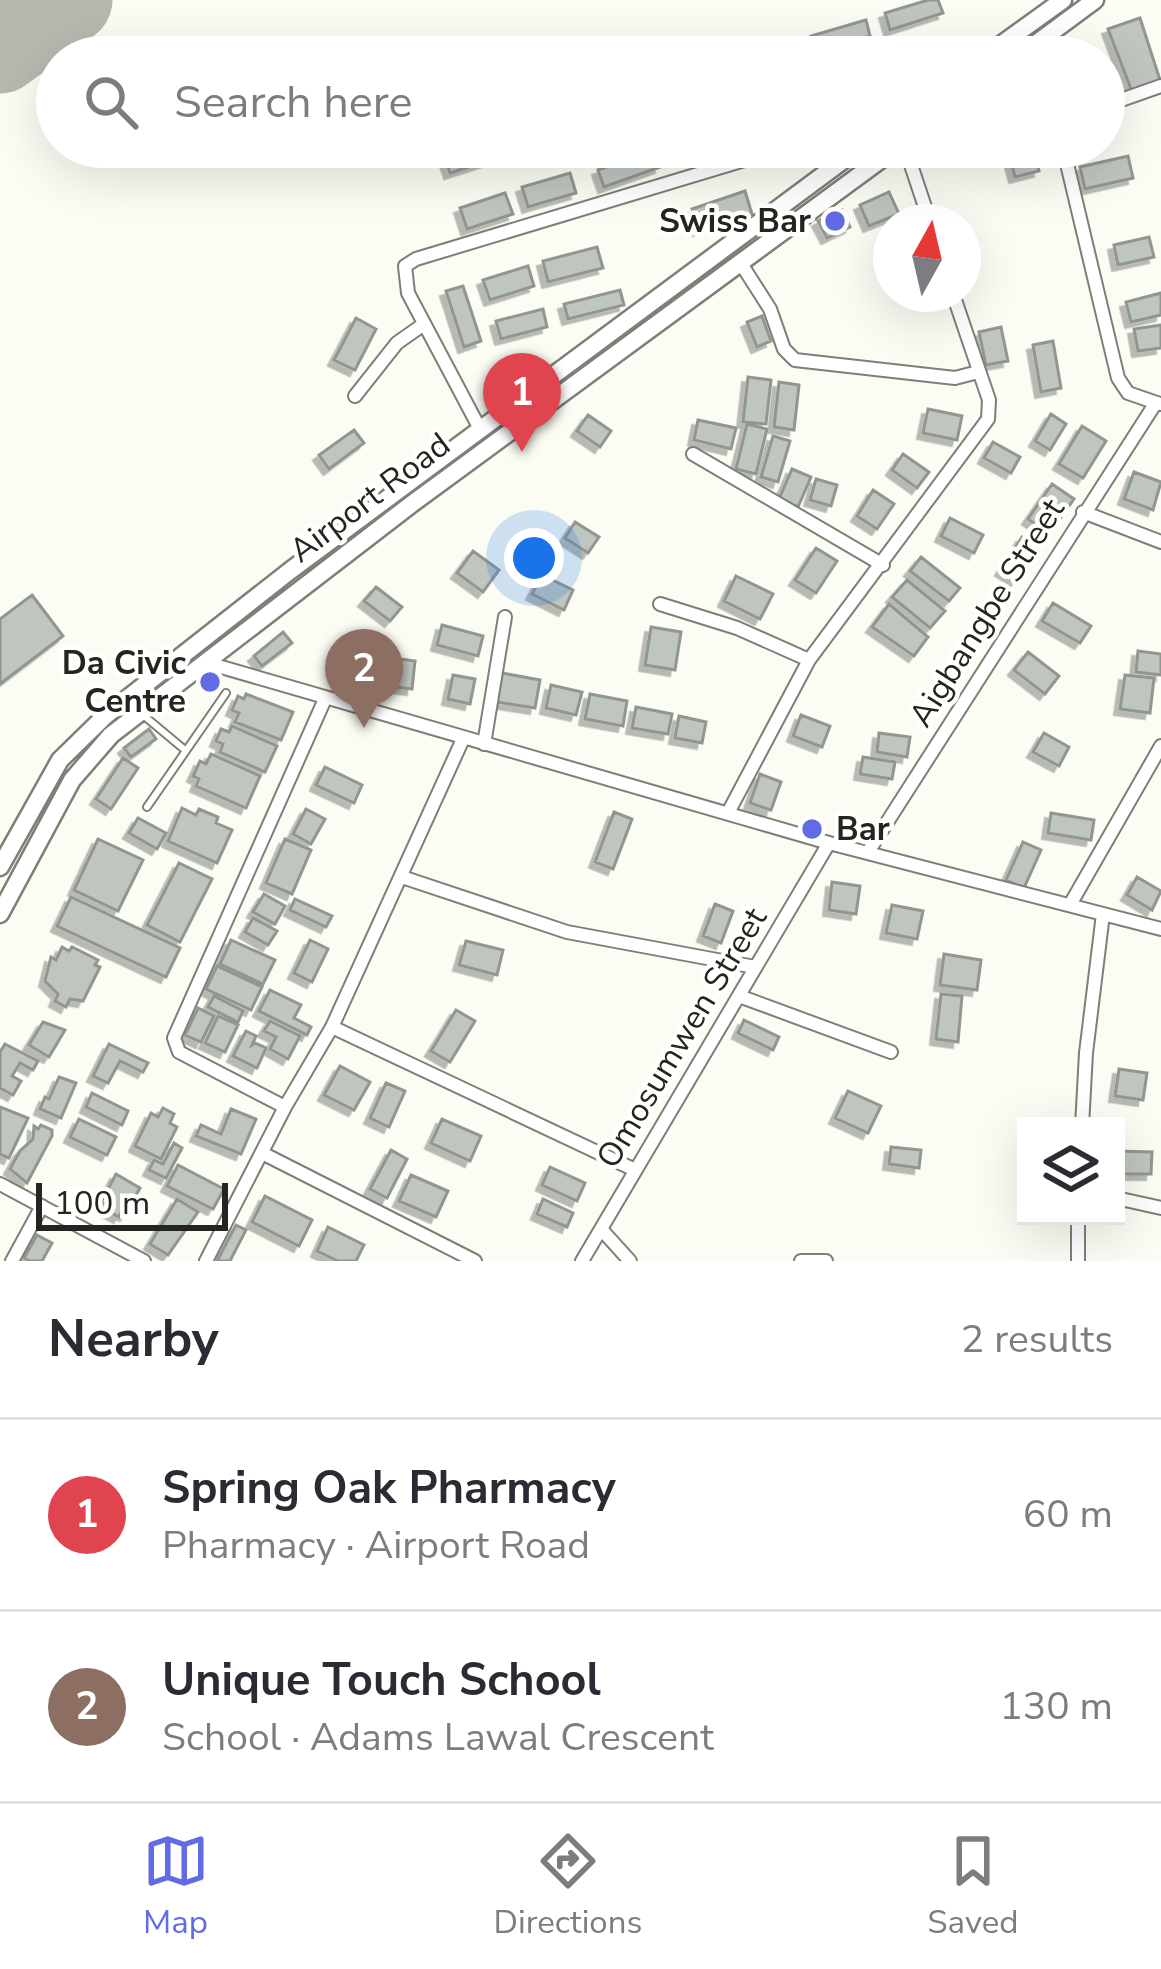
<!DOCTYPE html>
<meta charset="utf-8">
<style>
body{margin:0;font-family:"Nunito Sans",sans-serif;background:#f2f2f3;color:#2b2b33}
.controls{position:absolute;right:36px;bottom:36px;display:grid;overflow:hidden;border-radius:0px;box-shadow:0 12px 48px #0002}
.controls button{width:108px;height:108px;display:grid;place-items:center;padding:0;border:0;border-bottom:3px solid #e1e1e2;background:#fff;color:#2b2b33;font:60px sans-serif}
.compass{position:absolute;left:873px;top:204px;width:108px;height:108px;border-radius:50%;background:#fff;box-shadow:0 12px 48px #0002;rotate:8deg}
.scale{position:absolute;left:36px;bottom:30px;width:192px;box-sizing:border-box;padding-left:12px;border:6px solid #242421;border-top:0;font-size:33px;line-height:42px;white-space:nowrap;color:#242421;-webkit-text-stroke:9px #fffffe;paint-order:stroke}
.you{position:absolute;left:534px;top:558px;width:42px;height:42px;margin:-30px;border:9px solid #fff;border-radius:50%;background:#1a73e8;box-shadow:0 0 0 18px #1a73e833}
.badge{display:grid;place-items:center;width:78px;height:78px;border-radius:50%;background:#616be3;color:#fff;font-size:39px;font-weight:700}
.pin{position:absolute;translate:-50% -99px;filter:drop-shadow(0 3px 6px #0008)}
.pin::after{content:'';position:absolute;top:63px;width:42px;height:36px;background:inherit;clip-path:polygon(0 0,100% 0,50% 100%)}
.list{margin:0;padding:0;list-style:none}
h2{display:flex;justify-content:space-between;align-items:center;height:156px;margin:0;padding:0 48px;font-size:51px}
h2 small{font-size:39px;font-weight:400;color:#7c7c81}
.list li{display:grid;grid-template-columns:78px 1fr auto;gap:36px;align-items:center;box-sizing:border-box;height:192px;padding:0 48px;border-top:3px solid #e1e1e2}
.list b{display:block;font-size:45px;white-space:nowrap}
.list p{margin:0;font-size:39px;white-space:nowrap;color:#7c7c81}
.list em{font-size:39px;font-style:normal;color:#7c7c81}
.icon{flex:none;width:66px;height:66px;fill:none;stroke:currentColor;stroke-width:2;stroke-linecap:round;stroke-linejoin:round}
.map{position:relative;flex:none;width:1161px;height:1261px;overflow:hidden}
.search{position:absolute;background:#fff;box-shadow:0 12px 48px #0002;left:36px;right:36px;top:36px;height:132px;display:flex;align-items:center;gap:30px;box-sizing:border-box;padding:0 42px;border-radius:66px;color:#7c7c81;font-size:45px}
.sheet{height:540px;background:#fff}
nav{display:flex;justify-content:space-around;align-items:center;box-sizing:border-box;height:168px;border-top:3px solid #e1e1e2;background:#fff;font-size:33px;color:#7c7c81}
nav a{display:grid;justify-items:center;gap:6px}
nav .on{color:#616be3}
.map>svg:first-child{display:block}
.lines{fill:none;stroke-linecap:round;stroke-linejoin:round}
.runway{stroke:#b7b8b0;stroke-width:87}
.building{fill:#bfc5bf;stroke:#919790;stroke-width:3;filter:url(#shadow)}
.service-casing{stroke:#7e7f77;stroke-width:10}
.minor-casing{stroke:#7e7f77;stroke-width:16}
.secondary-casing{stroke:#7e7f77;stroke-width:21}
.service{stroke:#fff;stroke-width:6}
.minor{stroke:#fff;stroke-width:12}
.secondary{stroke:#fff;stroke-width:16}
.poi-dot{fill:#616be3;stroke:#fffffe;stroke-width:4.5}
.labels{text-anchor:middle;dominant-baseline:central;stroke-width:9;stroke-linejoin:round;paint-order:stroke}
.poi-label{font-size:33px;font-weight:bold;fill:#242421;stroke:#fffffe;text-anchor:end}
.street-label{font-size:33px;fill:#242421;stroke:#fffffe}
</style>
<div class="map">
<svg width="1161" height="1261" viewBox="0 0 1161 1261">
<defs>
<filter id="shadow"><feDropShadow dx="-5.5" dy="5.5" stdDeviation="0" flood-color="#0004"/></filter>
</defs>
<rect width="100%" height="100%" fill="#fbfcf3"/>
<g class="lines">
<path class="runway" d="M0,50l69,-50"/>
</g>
<path class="building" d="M928,0h10l5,13 -53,17 -5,-17z
M1140,18l21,65 -29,9 -24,-63z
M866,20l4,16 -55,16 -4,-16z
M459,147h35l3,11 -47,15 -7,-21z
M1007,147h26l6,24 -24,6z
M653,150l7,17 -56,20 -6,-17z
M1128,156l5,22 -48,11 -5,-22z
M570,173l6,20 -48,14 -6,-20z
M745,191l7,23 -54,16 -6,-21z
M889,192l10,22 -30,12 -9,-21z
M505,193l8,21 -46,15 -7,-21z
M842,210l8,17 -23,11 -9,-17z
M1149,237l5,20 -36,8 -4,-20z
M597,247l6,21 -55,14 -5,-21z
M528,266l6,20 -44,14 -7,-20z
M463,286l18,55 -17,6 -18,-56z
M620,290l4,15 -56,14 -4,-15z
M1161,293v22l-30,7 -5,-20z
M543,309l4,18 -46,12 -5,-18z
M762,316l9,25 -14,6 -10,-25z
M356,318l20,11 -21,41 -21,-10z
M1161,325v23l-23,3 -4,-22z
M1001,327l7,34 -22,4 -7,-33z
M1053,341l8,47 -20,4 -8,-47z
M748,377l23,3 -5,44 -23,-2z
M779,382l20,3 -5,45 -20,-3z
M928,409l34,7 -5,24 -34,-7z
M1051,414l15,10 -16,26 -15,-9z
M588,415l23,16 -11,16 -23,-16z
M698,420l38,8 -5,21 -37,-9z
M747,424l20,5 -11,45 -20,-5z
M1082,426l24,15 -23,37 -24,-14z
M354,430l10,13 -35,26 -10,-14z
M773,436l17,5 -12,41 -17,-5z
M993,442l27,15 -9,16 -27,-15z
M903,454l26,18 -12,16 -25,-18z
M792,469l19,8 -13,30 -19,-8z
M1134,472l27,10 -8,28 -29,-11z
M816,479l21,6 -6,21 -21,-6z
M1052,484l22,15 -25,35 -21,-15z
M873,490l21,14 -17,25 -20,-13z
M950,518l33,17 -9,18 -33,-17z
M575,522l24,15 -11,16 -23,-15z
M1022,537l16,9 -22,34 -15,-10z
M816,548l21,13 -21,32 -21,-13z
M473,551l26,19 -16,22 -26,-19z
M921,557l39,31 -11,13 -39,-30z
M542,575l31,15 -9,20 -32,-16z
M736,576l37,18 -13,25 -36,-18z
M907,580l38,31 -15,17 -38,-31z
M376,587l26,20 -12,14 -26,-20z
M32,595l31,41 -63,48v-65z
M1053,603l38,23 -11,17 -38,-22z
M889,604l39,33 -14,19 -42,-29z
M442,625l41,11 -5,20 -41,-11z
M651,627l30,5 -6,38 -30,-5z
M283,632l9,11 -30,23 -8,-10z
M1138,651l23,3v21l-25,-3z
M1028,652l31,24 -14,18 -31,-24z
M393,658l22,3 -3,28 -23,-3z
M502,673l38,7 -5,28 -38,-6z
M453,675l22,4 -5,25 -22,-5z
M1125,675l29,3 -4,35 -30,-4z
M551,685l31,7 -6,23 -30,-7z
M246,694l47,18 -12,28 -46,-18 4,-9 -7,-3 6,-14 6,3z
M590,694l37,7 -4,25 -38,-7z
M636,707l36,7 -4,20 -36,-6z
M801,715l29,11 -8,21 -29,-11z
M679,716l27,6 -4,21 -27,-5z
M232,726l45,20 -12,26 -45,-20 3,-8 -7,-3 5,-12 8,3z
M149,729l7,10 -25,18 -7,-9z
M879,733l31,4 -3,20 -30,-5z
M1044,733l25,14 -10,19 -26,-14z
M211,754l49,22 -14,32 -50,-22 3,-7 -6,-3 7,-15 6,3z
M863,757l32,5 -3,17 -32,-5z
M123,758l15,10 -27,41 -15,-10z
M325,767l37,18 -8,18 -38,-18z
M760,774l21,8 -10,28 -21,-7z
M182,808l14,7 3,-6 19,8 -2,6 16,7 -15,33 -49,-22z
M306,809l19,10 -14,25 -18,-10z
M614,812l18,7 -19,50 -18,-7z
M1051,813l43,7 -3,20 -43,-7z
M138,818l28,15 -9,16 -28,-16z
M98,839l45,21 -25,51 -44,-21z
M285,839l26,11 -19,44 -26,-11z
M1023,842l18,8 -17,38 -18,-8z
M179,863l33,16 -32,63 -33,-17z
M1137,877l24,14 -9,19 -25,-15z
M832,882l28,4 -4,28 -27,-4z
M264,894l21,12 -10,18 -22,-12z
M71,897l109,51 -14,29 -109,-51z
M295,899l37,17 -6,11 -36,-17z
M715,904l18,7 -12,32 -18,-7z
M892,905l31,6 -6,28 -31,-6z
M253,918l24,13 -9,14 -23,-13z
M231,940l44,20 -12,24 -43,-20z
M310,940l18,9 -16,33 -18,-9z
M466,941l37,9 -6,25 -38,-10z
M62,947l7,4 3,-4 26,13 -3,5 5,2 -17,34 -13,-2 -4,8 -11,-6 3,-7 -13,-13 6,-24 5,3z
M944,954l37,6 -4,30 -37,-5z
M217,966l45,21 -11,23 -45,-21z
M270,990l31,15 -7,13 17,9 -4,8 -48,-24z
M941,994l21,2 -4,46 -22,-3z
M214,996l29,15 -5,11 -30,-15z
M198,1008l16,8 -13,26 -16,-7z
M456,1010l19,11 -25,41 -19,-11z
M218,1016l20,9 -13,27 -20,-9z
M744,1020l35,17 -6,13 -35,-17z
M270,1021l30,15 -12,23 -18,-10 6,-12 -12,-6z
M43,1022l22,8 -16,27 -20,-12z
M246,1031l10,5 -4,9 3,-2 11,5 -9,20 -24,-12z
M5,1044l33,17 -5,9 -13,-7 -8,13 9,5 -8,14 -13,-7v-36z
M109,1044l39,19 -5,9 -23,-11 -12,22 -15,-7z
M340,1066l30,16 -16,28 -30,-15z
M1119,1069l28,4 -4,27 -28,-4z
M59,1077l17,6 -15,35 -21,-9 5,-12 4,2z
M386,1083l19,8 -16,36 -19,-9z
M848,1091l33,15 -13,27 -33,-15z
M92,1093l36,18 -6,14 -36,-18z
M0,1107l28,11 -19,40 -9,-4z
M163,1108l11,6 -4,9 7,4 -16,32 -26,-13 16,-33 7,4z
M231,1109l25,10 -15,35 -45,-18 5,-11 20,9z
M79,1119l37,18 -9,18 -37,-18z
M442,1119l39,17 -11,25 -39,-18z
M41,1125l11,5v6l-25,47 -17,-14 10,-18 13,-12 1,-13 4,3z
M174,1143l8,5 -16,30 -17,-8 5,-10 9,4z
M891,1147l30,3 -2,18 -30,-4z
M391,1150l16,9 -20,39 -17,-9z
M1116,1151l36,1 -1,22h-35z
M178,1165l46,24 -11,20 -46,-23z
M550,1167l35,16 -8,18 -35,-16z
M116,1174l24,14 -15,27 -4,-2 -2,4 -15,-8 2,-5 -5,-2z
M411,1175l37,16 -12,26 -37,-16z
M265,1196l47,24 -13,26 -47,-24z
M177,1199l21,13 -30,43 -18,-11z
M543,1199l30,14 -6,14 -30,-13z
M236,1225l10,5 -16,31h-13z
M328,1227l36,18 -8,16h-18l-21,-10z
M37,1235l15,8 -10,18h-12l-6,-3z"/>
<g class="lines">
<g class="service-casing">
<path id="service" d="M143,715l42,35
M147,807l79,-114"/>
</g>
<g class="minor-casing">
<path id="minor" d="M730,46l3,11
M1104,106l57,-20
M905,147l25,75
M1063,147l55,231 10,15 32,11
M740,262l30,47 14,40 11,11 160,18 23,-6
M355,396l42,-53 27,-19
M480,429l-72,-136 -3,-27 11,-7 372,-112
M693,454l190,111
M1083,512l78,30
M660,604l77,24 72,32
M204,662l625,181 332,86
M484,744l21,-127
M729,811l80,-151 179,-241 1,-19 -36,-106
M868,852l287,-448
M402,877l165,55 188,35
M1071,903l90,-157
M739,996l152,56
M332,1027l301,142
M285,1107l-106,-55 -5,-14 151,-339
M1082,1126l4,-73 17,-139
M264,1154l211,107
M0,1184l144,77
M1116,1198l45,10
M601,1229l29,32
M12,1261l30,-55
M206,1261l79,-154 47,-80 131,-288
M582,1261l247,-418
M801,1261h25
M1078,1261v-45"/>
</g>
<g class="secondary-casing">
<path id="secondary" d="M984,57l79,-57
M1018,57l77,-57
M0,867l60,-107 45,-44 186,-146 570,-423
M0,914l72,-134 39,-45 302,-232 485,-356"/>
</g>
<use href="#service" class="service"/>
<use href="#minor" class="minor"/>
<use href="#secondary" class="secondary"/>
</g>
<g class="poi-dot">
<circle cx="835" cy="221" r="12"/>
<circle cx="210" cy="682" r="12"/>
<circle cx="812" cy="829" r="12"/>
</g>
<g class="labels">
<g class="poi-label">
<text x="811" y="221">Swiss Bar</text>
<text x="186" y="663">Da Civic<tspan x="186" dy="38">Centre</tspan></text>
<text x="836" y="829" text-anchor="start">Bar</text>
</g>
<g class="street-label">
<text transform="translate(370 498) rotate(-37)">Airport Road</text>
<text transform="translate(987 613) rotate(-58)">Aigbangbe Street</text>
<text transform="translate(682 1038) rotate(-59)">Omosumwen Street</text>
</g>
</g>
</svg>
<div class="controls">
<button><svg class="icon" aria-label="layers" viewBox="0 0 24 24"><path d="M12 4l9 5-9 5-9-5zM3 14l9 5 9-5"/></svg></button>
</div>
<svg class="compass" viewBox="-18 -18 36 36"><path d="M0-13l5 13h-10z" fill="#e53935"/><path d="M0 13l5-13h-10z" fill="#7c7c81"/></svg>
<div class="scale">100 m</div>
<div class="you"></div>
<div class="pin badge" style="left:522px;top:452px;background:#e0444e">1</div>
<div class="pin badge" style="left:364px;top:728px;background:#8d6e63">2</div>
<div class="search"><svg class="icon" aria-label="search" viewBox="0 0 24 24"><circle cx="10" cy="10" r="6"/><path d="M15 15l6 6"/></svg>Search here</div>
</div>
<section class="sheet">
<h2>Nearby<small>2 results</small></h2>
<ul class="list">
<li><span class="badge" style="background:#e0444e">1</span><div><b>Spring Oak Pharmacy</b><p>Pharmacy · Airport Road</p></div><em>60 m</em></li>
<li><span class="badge" style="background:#8d6e63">2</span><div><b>Unique Touch School</b><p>School · Adams Lawal Crescent</p></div><em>130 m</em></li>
</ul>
</section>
<nav>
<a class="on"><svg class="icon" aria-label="map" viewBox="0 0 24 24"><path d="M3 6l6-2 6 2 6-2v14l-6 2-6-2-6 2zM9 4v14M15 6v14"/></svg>Map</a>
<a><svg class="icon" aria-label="directions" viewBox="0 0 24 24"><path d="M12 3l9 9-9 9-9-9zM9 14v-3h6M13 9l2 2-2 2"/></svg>Directions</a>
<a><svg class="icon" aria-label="saved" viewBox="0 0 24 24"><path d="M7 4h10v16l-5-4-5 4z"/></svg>Saved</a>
</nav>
